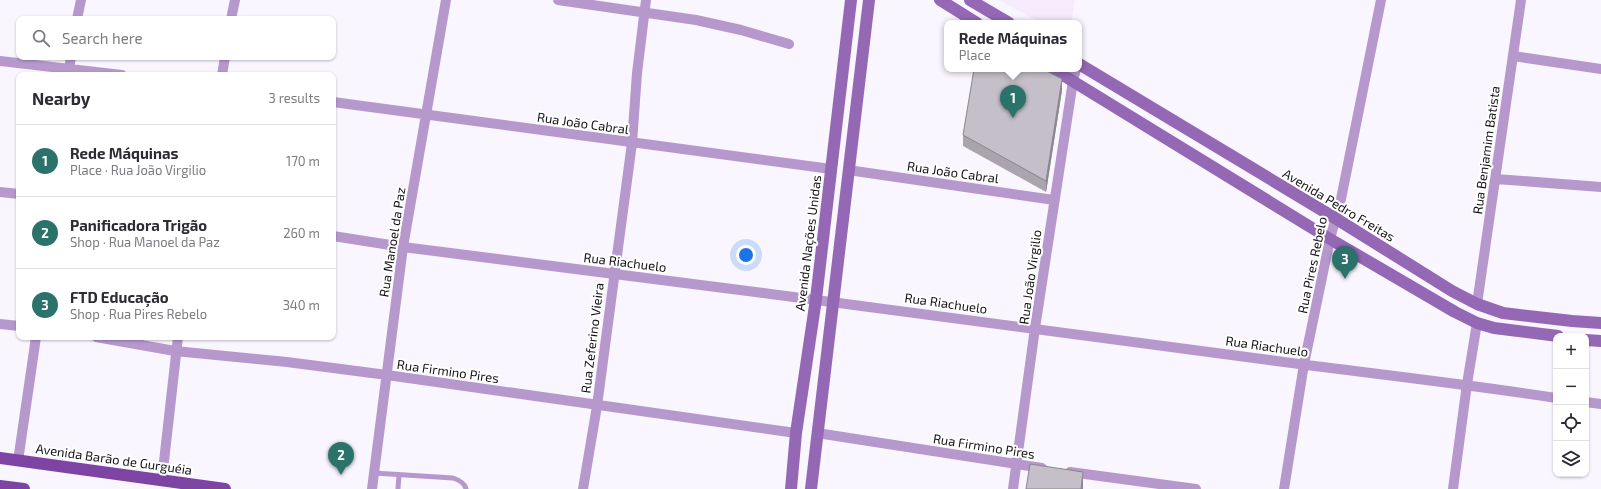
<!DOCTYPE html>
<meta charset="utf-8">
<style>
body{margin:0;font-family:"Exo 2",sans-serif;background:#f2f2f3;color:#2b2b33}
.controls{position:absolute;right:12px;bottom:12px;display:grid;overflow:hidden;border-radius:8px;box-shadow:0 1px 3px #0004}
.controls button{width:36px;height:36px;display:grid;place-items:center;padding:0;border:0;border-bottom:1px solid #e1e1e2;background:#fff;color:#2b2b33;font:20px sans-serif}
.you{position:absolute;left:746px;top:255px;width:14px;height:14px;margin:-10px;border:3px solid #fff;border-radius:50%;background:#1a73e8;box-shadow:0 0 0 6px #1a73e833}
.badge{display:grid;place-items:center;width:26px;height:26px;border-radius:50%;background:#2b726a;color:#fff;font-size:13px;font-weight:700}
.pin{position:absolute;translate:-50% -33px;filter:drop-shadow(0 1px 2px #0008)}
.pin::after{content:'';position:absolute;top:21px;width:14px;height:12px;background:inherit;clip-path:polygon(0 0,100% 0,50% 100%)}
.popup{position:absolute;left:944px;top:20px;width:138px;height:52px;box-sizing:border-box;display:grid;place-content:center;border-radius:8px;background:#fff;filter:drop-shadow(0 1px 3px #0005);font-size:13px;white-space:nowrap;color:#7c7c81}
.popup b{font-size:15px;color:#2b2b33}
.popup::after{content:'';position:absolute;left:50%;top:100%;margin-left:-8px;border:8px solid transparent;border-top-color:#fff}
.list{margin:0;padding:0;list-style:none}
h2{display:flex;justify-content:space-between;align-items:center;height:52px;margin:0;padding:0 16px;font-size:17px}
h2 small{font-size:13px;font-weight:400;color:#7c7c81}
.list li{display:grid;grid-template-columns:26px 1fr auto;gap:12px;align-items:center;box-sizing:border-box;height:72px;padding:0 16px;border-top:1px solid #e1e1e2}
.list b{display:block;font-size:15px;white-space:nowrap}
.list p{margin:0;font-size:13px;white-space:nowrap;color:#7c7c81}
.list em{font-size:13px;font-style:normal;color:#7c7c81}
.icon{flex:none;width:22px;height:22px;fill:none;stroke:currentColor;stroke-width:2;stroke-linecap:round;stroke-linejoin:round}
.map{position:relative;flex:none;width:1601px;height:489px;overflow:hidden}
.search{position:absolute;background:#fff;box-shadow:0 1px 3px #0004;left:16px;top:16px;width:320px;height:44px;display:flex;align-items:center;gap:10px;box-sizing:border-box;padding:0 14px;border-radius:8px;color:#7c7c81;font-size:15px}
.panel{position:absolute;background:#fff;box-shadow:0 1px 3px #0004;left:16px;top:72px;width:320px;height:268px;border-radius:8px}
.map>svg:first-child{display:block}
.built{fill:#f5ebfd}
.lines{fill:none;stroke-linecap:round;stroke-linejoin:round}
.lane{stroke:#b698cd;stroke-width:5}
.street{stroke:#b698cd;stroke-width:10}
.secondary{stroke:#9568b6;stroke-width:12}
.primary{stroke:#7e44a4;stroke-width:12}
.wall{fill:#a9a4ad}
.shaded-wall{fill:#89868d}
.building{fill:#c4bfc9;stroke:#89868d}
.labels{text-anchor:middle;dominant-baseline:central;stroke-width:4;stroke-linejoin:round;paint-order:stroke}
.street-label{font-size:13px;fill:#141216;stroke:#fff}
</style>
<div class="map">
<svg width="1601" height="489" viewBox="0 0 1601 489">
<rect width="100%" height="100%" fill="#faf6ff"/>
<path class="built" d="M999,0h76l-4,23h-30z"/>
<g class="lines">
<path class="lane" d="M374,473l79,5c6,2 12,5 13,11
M398,489l1,-14"/>
<path class="street" d="M558,0l138,20 45,10 48,14
M77,19l4,-19
M231,19l4,-19
M1513,56l88,13
M0,61l122,14
M68,75l3,-18
M222,75l3,-18
M333,102l498,67
M848,170l206,30
M1496,179l105,8
M0,192l19,2
M333,236l70,11c294,37 587,75 881,115 91,12 181,22 272,36
M1477,304l44,-304
M0,324l19,2
M96,337l79,14 112,11 100,13 409,58
M1586,402l15,2
M817,433l225,35
M18,461l18,-124
M1070,472l126,17
M162,479l16,-142
M372,489l31,-242 43,-247
M583,489l14,-83 35,-263 5,-70 9,-73
M1013,489l22,-161 38,-247 3,-12
M1284,489l20,-125 26,-125 11,-40 40,-199
M1453,489l14,-105 10,-61"/>
<path class="secondary" d="M940,0l37,23
M970,0l39,23
M1079,64l256,154 117,73 25,13 26,9 69,8 29,2
M1053,69l277,170 125,73 22,11 17,5 64,8
M1586,340l15,1
M791,489l5,-56 20,-134 35,-299
M811,489l58,-489"/>
<path class="primary" d="M0,458l225,31
M0,486l24,3"/>
</g>
<path class="wall" d="M1062,90l-16,102 -83,-46v-11z"/>
<path class="shaded-wall" d="M1062,79v11l-16,102v-11z
M1083,472v17h-2z"/>
<path class="building" d="M974,69h69l19,10 -16,102 -83,-46z
M1030,464l53,8 -2,17h-55z"/>
<g class="labels">
<g class="street-label">
<text transform="translate(583 123) rotate(8)">Rua João Cabral</text>
<text transform="translate(1486 150) rotate(-82)">Rua Benjamim Batista</text>
<text transform="translate(953 172) rotate(8)">Rua João Cabral</text>
<text transform="translate(1339 205) rotate(31)">Avenida Pedro Freitas</text>
<text transform="translate(392 242) rotate(-81)">Rua Manoel da Paz</text>
<text transform="translate(808 243) rotate(-83)">Avenida Nações Unidas</text>
<text transform="translate(625 262) rotate(7)">Rua Riachuelo</text>
<text transform="translate(1312 265) rotate(-78)">Rua Pires Rebelo</text>
<text transform="translate(1030 277) rotate(-82)">Rua João Virgilio</text>
<text transform="translate(946 303) rotate(8)">Rua Riachuelo</text>
<text transform="translate(592 338) rotate(-83)">Rua Zeferino Vieira</text>
<text transform="translate(1267 346) rotate(8)">Rua Riachuelo</text>
<text transform="translate(448 371) rotate(8)">Rua Firmino Pires</text>
<text transform="translate(984 446) rotate(9)">Rua Firmino Pires</text>
<text transform="translate(114 459) rotate(8)">Avenida Barão de Gurguéia</text>
</g>
</g>
</svg>
<div class="controls">
<button>+</button>
<button>−</button>
<button><svg class="icon" aria-label="locate" viewBox="0 0 24 24"><circle cx="12" cy="12" r="6"/><path d="M12 2v4M12 18v4M2 12h4M18 12h4"/></svg></button>
<button><svg class="icon" aria-label="layers" viewBox="0 0 24 24"><path d="M12 4l9 5-9 5-9-5zM3 14l9 5 9-5"/></svg></button>
</div>
<div class="you"></div>
<div class="pin badge" style="left:1013px;top:118px">1</div>
<div class="popup"><b>Rede Máquinas</b>Place</div>
<div class="pin badge" style="left:341px;top:475px">2</div>
<div class="pin badge" style="left:1345px;top:279px">3</div>
<div class="search"><svg class="icon" aria-label="search" viewBox="0 0 24 24"><circle cx="10" cy="10" r="6"/><path d="M15 15l6 6"/></svg>Search here</div>
<section class="panel">
<h2>Nearby<small>3 results</small></h2>
<ul class="list">
<li><span class="badge">1</span><div><b>Rede Máquinas</b><p>Place · Rua João Virgilio</p></div><em>170 m</em></li>
<li><span class="badge">2</span><div><b>Panificadora Trigão</b><p>Shop · Rua Manoel da Paz</p></div><em>260 m</em></li>
<li><span class="badge">3</span><div><b>FTD Educação</b><p>Shop · Rua Pires Rebelo</p></div><em>340 m</em></li>
</ul>
</section>
</div>
